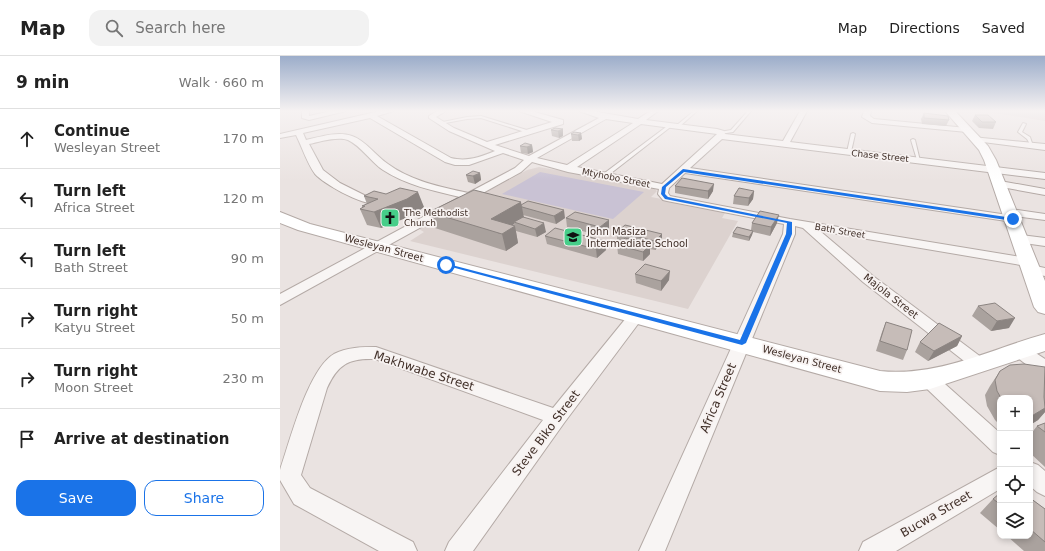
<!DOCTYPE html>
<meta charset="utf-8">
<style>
body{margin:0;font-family:"DejaVu Sans",sans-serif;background:#f2f2f2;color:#222}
.controls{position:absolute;right:12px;bottom:12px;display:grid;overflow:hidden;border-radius:8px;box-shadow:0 2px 6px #0003}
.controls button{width:36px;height:36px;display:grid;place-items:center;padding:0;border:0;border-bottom:1px solid #e0e0e0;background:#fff;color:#222;font:20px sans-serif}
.stop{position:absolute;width:12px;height:12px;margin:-9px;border:3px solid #1a73e8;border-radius:50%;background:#fff}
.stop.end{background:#1a73e8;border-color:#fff;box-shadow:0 1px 4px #0008}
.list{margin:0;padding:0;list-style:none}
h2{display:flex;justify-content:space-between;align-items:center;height:52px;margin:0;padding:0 16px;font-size:17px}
h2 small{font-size:13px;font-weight:400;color:#767676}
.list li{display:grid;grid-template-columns:26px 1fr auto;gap:12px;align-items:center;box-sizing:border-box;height:60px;padding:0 16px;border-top:1px solid #e0e0e0}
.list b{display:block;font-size:15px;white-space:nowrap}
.list p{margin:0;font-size:13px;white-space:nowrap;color:#767676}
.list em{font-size:13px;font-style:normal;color:#767676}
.actions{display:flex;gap:8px;padding:12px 16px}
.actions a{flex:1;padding:9px 0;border:1px solid #1a73e8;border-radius:12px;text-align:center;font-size:14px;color:#1a73e8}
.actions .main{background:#1a73e8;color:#fff}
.icon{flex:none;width:22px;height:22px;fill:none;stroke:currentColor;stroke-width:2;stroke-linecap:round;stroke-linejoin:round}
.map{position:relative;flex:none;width:765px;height:495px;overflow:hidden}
header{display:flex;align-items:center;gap:24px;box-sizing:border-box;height:56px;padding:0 20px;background:#fff;border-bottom:1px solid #e0e0e0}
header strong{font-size:19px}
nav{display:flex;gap:22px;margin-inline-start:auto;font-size:14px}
.search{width:280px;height:36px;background:#f2f2f2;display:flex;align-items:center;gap:10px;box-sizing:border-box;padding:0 14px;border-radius:12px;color:#767676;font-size:15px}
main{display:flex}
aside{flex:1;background:#fff}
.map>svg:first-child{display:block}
.built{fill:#dcd2cf}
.green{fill:#c9c2d4}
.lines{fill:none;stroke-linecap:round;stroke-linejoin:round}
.lane-casing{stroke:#b4aaa6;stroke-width:2}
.street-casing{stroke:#b4aaa6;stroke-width:2}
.secondary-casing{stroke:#b4aaa6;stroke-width:2}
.lane{fill:#f8f5f4;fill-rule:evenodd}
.street{fill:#f8f5f4;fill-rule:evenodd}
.secondary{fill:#fff;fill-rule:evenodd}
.wall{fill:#aaa29e}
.shaded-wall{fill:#8b8481}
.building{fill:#c6bcb8;stroke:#8b8481}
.route{fill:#1a73e8}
.labels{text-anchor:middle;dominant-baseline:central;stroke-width:3.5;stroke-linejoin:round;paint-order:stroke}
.far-street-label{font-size:9px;fill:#413029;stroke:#f7f2f1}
.far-poi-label{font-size:9px;fill:#413029;stroke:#f7f2f1;text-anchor:start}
.poi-label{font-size:10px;fill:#413029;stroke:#f7f2f1;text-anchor:start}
.street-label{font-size:10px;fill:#413029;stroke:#f7f2f1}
.near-street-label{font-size:12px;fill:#413029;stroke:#f7f2f1}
</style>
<header>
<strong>Map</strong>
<div class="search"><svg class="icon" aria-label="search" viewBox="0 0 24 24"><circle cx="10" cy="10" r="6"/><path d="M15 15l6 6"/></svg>Search here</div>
<nav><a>Map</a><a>Directions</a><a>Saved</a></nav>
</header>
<main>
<aside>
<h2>9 min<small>Walk · 660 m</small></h2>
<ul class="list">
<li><svg class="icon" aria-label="ahead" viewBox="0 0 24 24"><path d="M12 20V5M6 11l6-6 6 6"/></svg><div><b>Continue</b><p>Wesleyan Street</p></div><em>170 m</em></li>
<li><svg class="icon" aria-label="left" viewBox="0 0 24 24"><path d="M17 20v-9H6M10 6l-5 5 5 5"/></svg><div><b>Turn left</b><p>Africa Street</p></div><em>120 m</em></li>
<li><svg class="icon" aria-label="left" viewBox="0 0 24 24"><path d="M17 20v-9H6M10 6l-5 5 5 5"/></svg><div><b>Turn left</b><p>Bath Street</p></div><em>90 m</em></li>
<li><svg class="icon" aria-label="right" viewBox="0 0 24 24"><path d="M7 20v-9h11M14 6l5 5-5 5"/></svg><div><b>Turn right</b><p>Katyu Street</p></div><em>50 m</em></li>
<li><svg class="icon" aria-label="right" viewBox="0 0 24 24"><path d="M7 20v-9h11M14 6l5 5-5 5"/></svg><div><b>Turn right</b><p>Moon Street</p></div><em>230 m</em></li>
<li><svg class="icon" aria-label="arrive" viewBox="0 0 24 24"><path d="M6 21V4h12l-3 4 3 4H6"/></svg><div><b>Arrive at destination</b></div></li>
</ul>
<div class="actions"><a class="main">Save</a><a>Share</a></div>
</aside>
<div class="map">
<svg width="765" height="495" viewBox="0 0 765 495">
<rect width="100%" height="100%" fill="#eae3e1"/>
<path class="built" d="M703,55h62v10z
M259,111l112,19 6,5 -6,6 75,14 -4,7 16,3 -50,88 -278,-68 14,-9 -5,-3 108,-59z"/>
<path class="green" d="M260,116l104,20 -31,27 -111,-25z"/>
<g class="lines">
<g class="lane-casing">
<path id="lane" d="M414,55h3l-18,16h-2v-2z
M468,55h3l-18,21 -13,2v-2l11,-2z
M201,60l49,15 1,1 -3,1 -47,-15 -14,1 -27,5 -2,-1 29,-6z
M743,67l3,1 -4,8 8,5 3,9h-2l-4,-7 -9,-7z
M390,68l3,1 -67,52h-4v-2z
M573,77l2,1 -4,18 -2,1 -2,-1 4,-18z
M633,83l2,1 5,21 -3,-1 -6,-20z"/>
</g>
<g class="street-casing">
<path id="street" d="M22,55h7v5l22,-5h15l-37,9 -7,-2z
M100,55h14l-17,5 74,42c16,4 29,-1 44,-7l-46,-20 -20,-13v-2l8,-5h9l-10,6 18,11 33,14 65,-20 -33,-11h12l32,9v4l-68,21 34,11 70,-38 -20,-7h13l46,8 12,-8h8l-12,9 71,9 7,2 1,3 58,7 17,-30h7l-17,31 255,31v6l-323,-40 -32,29 318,47 -4,-3 6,-3 35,5v6l-30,-4 4,3 -6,3 -328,-49 -16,15 -1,5 2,3 120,23 237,39 5,1 2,3 -3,3 14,3v8l-19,-4 -2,-3 3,-3 -207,-35 53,45 112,84 3,4 -3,4 -6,2 -6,-2 -110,-86 -60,-54 -8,-2v8l-130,317h-26l144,-317 1,-10 -117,-23 -4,-1 -5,-6 1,-5 -91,-17 -36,-10 -11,10 -241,133v-11l180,-97c-26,-6 -54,-12 -77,-27 -12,-8 -22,-24 -35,-30 -11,-4 -29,2 -39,4l14,26 17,13 30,15 17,-1 5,3c-13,16 -66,-14 -77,-26 -8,-11 -13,-27 -19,-39l-16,3v-4zM90,62l75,44 10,3h14l34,-12 21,7 -9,8 -47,25c-27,-6 -57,-12 -80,-29 -12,-8 -23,-24 -36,-28 -15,-5 -32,1 -46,4l-3,-7zM326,63l27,4 -66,42 -30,-7zM361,68l76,10 -55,50 -85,-17z
M584,55h7l-1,5 4,3 93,9 4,2 -4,2 -95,-9 -10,-6z
M692,81l73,7v6l-70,-9 -4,-2z
M720,125l45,8v6l-49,-9 -1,-2 1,-2z
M741,179l24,3v8l-28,-4 -2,-3z
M356,255l5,1 3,4 -3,4 -77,103 -91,128h-28l4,-9 94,-122 -168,-61c-26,-1 -37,5 -48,29l-26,87 9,13 103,54 4,9h-38l-85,-47 -14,-24v-10c10,-29 28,-101 54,-116 13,-7 28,-7 42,-7l177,61 78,-96z
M742,290l6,2 17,11v15c-10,-3 -26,-13 -32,-22l3,-4z
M650,318l6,2 64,57v22l-7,-3 -69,-66 -3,-5 3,-5z
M750,406l8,3 7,6v25l-8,-4 -7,-6z
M720,411v22l-104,62h-37l4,-9z"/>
</g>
<g class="secondary-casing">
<path id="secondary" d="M665,55h10l33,35 8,14 49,121v33l-7,-2 -4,-5 -50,-147 -5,-10z
M0,156l30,12 570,147c58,6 111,-22 165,-37v17l-115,38 -23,3 -27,-1 -582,-161 -18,-7z"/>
</g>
<use href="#lane" class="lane"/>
<use href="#street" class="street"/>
<use href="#secondary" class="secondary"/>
</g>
<path class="wall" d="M644,57l25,7 -3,6 -24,-2 -1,-5z
M695,59l21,7 -3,7 -14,-1 -7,-7z
M283,73v7l-4,2 -7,-2 -1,-6z
M301,77l1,6 -3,2h-7l-1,-7z
M252,89l1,7 -5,2 -7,-1 -1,-7z
M200,117l1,7 -6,4 -7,-2 -2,-7z
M395,130l38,5 -5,8 -33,-6z
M474,135l-1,8 -5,7 -15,-2 1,-8z
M84,140l60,11 -11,8 -32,13 -14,-3 -7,-16 3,-2 -1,-1 5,-2z
M241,146v3l44,13 -9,6 -33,-9 1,2 22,15 -9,5 -21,-6 -2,-7 -2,2h3l3,17 -12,8 -71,-23 -6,-16z
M286,162l43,11 -8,7 -34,-9z
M472,167h25l-7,13 -17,-4 -1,3 -3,6 -17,-4 1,-4 18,-3z
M337,176l45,11 -7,7 -5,-1v5l-7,7 -25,-7 -1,-9 4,-4 -4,-1z
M265,180l61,14 -9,8 -50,-14z
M355,218l34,6 -8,11 -25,-8z
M698,250l31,22 -18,3 -19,-15z
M606,266l21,28 -4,10 -27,-9 6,-19z
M682,280l-5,10 -29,15 -13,-9 5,-10z
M765,311v45l-7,8 -8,5v-27h-30v27l-5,-5 -8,-14 -2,-11 5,-9 10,-15z
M765,367v44l-15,-14v-18l7,-9z
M720,437v37l-20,-17 13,-14z
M750,442l15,11v42h-21l-17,-15h23z"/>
<path class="shaded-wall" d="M283,73v7l-4,2 -1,-7z
M301,77l1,6 -3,2 -1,-6z
M252,89l1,7 -5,2 -1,-7z
M200,117l1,7 -6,4 -2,-8z
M434,128l-1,7 -5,8v-8z
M474,135l-1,8 -5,7 1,-8z
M138,136l6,15 -11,8 -32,13 -7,-16z
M241,146l3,16 -10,4v2l-15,10 -8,-15z
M284,154l1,8 -9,6 -2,-8z
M499,159l-2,8 -7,13 1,-9z
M329,164v9l-8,7 -1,-9z
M264,167l2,9 -9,5 -2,-8z
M235,170l3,17 -12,8 -4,-17z
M473,175l-1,4 -3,6v-4z
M382,178v9l-7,7v-9z
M325,185l1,9 -9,8 -1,-9z
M370,189v9l-7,7v-9z
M390,215l-1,9 -8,11v-10z
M735,262l-6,10 -18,3 6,-10z
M682,280l-5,10 -29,15 6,-10z
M765,352v4l-7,8 -8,5v-8z"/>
<path class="building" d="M644,57l24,3 1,4 -25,-2z
M695,59h13l8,7h-14z
M275,72l8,1 -5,2 -7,-1z
M294,76l7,1 -3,2 -7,-1z
M245,87l7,2 -5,2 -7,-1z
M193,115l7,2 -7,3 -7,-1z
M402,122l32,6 -6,7 -33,-5z
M120,132l18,4 -11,7 -33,13 -14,-3 5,-3h-3l16,-7 -14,-3 10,-5 12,3z
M459,132l15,3 -5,7 -15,-2z
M194,134l47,12 -30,17 24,7 -13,8 -73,-22z
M248,145l36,9 -10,6 -32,-9 -1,-2z
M480,155l19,4 -8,12 -19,-4z
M295,156l34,8 -9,7 -34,-9z
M243,161l21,6 -9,6 -21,-7z
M345,169l37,9 -7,7 -38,-9z
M457,171l16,4 -4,6 -16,-4z
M275,172l50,13 -9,8 -51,-13z
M345,182l25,7 -7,7 -26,-7z
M365,208l25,7 -9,10 -26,-7z
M715,247l20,15 -18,3 -19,-15z
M606,266l26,8 -5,20 -27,-9z
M659,267l23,13 -28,15 -14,-9z
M744,308l21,3 -1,30 1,11 -15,9v-19h-29l-4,-7 -2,-11 5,-9 10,-6z
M765,367v9l-8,-6z
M720,437v11l-7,-5z
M750,442l15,11v33l-15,-13z"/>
<linearGradient id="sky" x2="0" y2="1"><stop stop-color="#9cadca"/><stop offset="0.44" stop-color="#f6f2f2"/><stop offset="1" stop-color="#f6f2f2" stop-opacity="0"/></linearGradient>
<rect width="765" height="125" fill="url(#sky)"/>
<path class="route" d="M403,113l330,49 2,1 -2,2 -329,-49 -18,15 -1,7 3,3 124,25v12l-46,109 -4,2 -298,-80 4,-1 292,76 46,-106 1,-11 -122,-24 -4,-5 1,-7z"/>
<defs>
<g id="church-square" transform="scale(1)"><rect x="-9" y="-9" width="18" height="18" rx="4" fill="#46ce89" stroke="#f7f2f1"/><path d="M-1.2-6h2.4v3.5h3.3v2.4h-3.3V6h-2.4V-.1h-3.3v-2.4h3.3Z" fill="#111"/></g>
<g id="school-square" transform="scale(1)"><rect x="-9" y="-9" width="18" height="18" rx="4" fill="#46ce89" stroke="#f7f2f1"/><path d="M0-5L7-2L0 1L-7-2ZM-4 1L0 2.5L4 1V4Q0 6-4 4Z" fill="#111"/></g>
</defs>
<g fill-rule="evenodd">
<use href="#church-square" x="110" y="162"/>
<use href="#school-square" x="293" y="181"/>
</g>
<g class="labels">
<g class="far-street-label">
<text transform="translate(600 100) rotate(6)">Chase Street</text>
<text transform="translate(336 122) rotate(11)">Mtyhobo Street</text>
<text transform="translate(560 175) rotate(10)">Bath Street</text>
</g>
<g class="far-poi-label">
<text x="124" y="157">The Methodist<tspan x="124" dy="10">Church</tspan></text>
</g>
<g class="poi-label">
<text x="307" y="175">John Masiza<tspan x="307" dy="12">Intermediate School</tspan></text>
</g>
<g class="street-label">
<text transform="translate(104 192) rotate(15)">Wesleyan Street</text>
<text transform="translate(611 240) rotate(38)">Majola Street</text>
<text transform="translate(522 303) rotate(15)">Wesleyan Street</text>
</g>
<g class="near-street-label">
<text transform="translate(144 315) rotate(18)">Makhwabe Street</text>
<text transform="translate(438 342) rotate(-67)">Africa Street</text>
<text transform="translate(266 377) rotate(-53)">Steve Biko Street</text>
<text transform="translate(656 458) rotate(-30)">Bucwa Street</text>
</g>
</g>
</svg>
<div class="controls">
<button>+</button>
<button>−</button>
<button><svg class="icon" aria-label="locate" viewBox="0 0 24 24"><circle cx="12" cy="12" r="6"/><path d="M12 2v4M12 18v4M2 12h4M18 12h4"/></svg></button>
<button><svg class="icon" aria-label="layers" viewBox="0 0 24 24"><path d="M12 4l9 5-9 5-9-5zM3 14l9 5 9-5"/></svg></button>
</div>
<div class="stop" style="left:166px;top:209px"></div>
<div class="stop end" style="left:733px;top:163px"></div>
</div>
</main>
